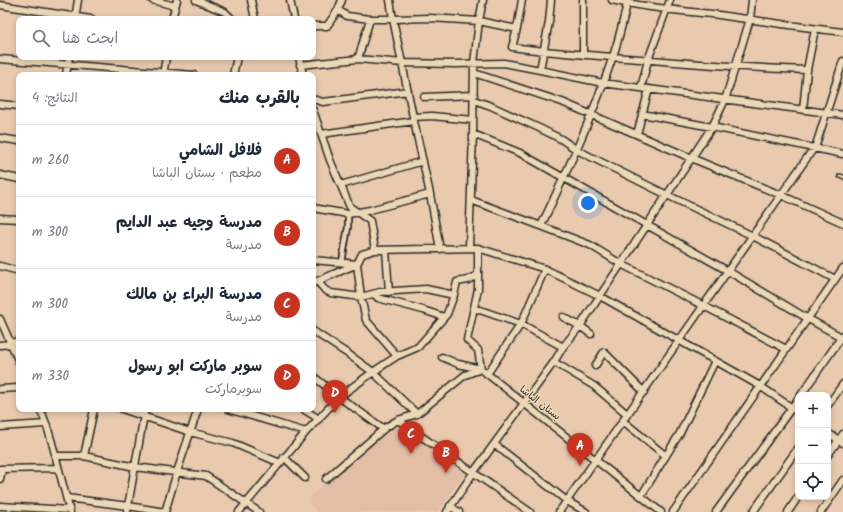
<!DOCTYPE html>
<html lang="ar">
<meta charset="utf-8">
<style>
body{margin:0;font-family:Kalam,"Playpen Sans Arabic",sans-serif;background:#f2f2f3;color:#1f2937;direction:rtl}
.controls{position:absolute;right:12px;bottom:12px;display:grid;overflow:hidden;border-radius:8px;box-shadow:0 2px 6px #0003}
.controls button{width:36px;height:36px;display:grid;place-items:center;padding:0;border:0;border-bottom:1px solid #e0e1e3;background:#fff;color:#1f2937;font:20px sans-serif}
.you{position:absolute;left:588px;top:203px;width:14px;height:14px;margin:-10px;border:3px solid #fff;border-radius:50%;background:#1a73e8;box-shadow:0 0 0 6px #1a73e833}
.badge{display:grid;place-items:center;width:26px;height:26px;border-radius:50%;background:#c8321e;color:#fff;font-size:13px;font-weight:700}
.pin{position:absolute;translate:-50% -33px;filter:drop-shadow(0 1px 2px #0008)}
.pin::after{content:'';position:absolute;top:21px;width:14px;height:12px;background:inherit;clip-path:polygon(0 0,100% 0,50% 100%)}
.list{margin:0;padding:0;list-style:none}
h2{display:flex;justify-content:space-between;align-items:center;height:52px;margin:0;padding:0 16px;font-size:17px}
h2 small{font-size:13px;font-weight:400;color:#747a83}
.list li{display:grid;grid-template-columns:26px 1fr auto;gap:12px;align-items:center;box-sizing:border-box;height:72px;padding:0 16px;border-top:1px solid #e0e1e3}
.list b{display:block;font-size:15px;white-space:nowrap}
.list p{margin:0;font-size:13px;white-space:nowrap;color:#747a83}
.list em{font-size:13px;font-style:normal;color:#747a83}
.icon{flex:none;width:22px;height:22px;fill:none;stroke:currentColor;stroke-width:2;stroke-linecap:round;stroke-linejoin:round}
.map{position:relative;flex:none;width:843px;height:512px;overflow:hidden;direction:ltr}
.search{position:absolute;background:#fff;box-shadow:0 2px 6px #0003;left:16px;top:16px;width:300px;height:44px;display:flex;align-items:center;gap:10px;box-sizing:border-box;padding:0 14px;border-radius:8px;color:#747a83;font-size:15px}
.panel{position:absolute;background:#fff;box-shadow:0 2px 6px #0003;left:16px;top:72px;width:300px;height:340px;border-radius:8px;direction:rtl}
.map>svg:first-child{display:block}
.built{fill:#e3bda6}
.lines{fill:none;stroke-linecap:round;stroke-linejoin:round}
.service-casing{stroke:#2b2b2b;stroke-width:6}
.pedestrian-casing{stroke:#2b2b2b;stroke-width:8}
.minor-casing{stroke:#2b2b2b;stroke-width:9}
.service{stroke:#ecd8b6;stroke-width:3}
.pedestrian{stroke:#ecd8b6;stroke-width:4.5}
.minor{stroke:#ecd8b6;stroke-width:6}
.labels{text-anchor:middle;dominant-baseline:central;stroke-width:3;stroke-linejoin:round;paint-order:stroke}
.street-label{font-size:10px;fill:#2b2b2b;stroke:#ecd8b6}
</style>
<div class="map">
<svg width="843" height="512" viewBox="0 0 843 512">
<rect width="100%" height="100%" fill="#e9caae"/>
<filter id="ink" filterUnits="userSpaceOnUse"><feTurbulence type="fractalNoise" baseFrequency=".025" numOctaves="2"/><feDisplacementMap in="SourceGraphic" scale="8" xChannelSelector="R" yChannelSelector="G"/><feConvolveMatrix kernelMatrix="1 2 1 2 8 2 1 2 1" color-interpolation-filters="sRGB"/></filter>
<g filter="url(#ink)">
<path class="built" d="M394,426l6,1 66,44 -29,41h-120l-7,-7 -1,-2 3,-8z"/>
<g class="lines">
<g class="service-casing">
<path id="service" d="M840,176l3,1"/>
</g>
<g class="pedestrian-casing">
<path id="pedestrian" d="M342,262l6,-35v-13"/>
</g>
<g class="minor-casing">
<path id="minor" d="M152,0l23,6
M196,0l29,12 7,7
M251,0l4,19
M290,0l4,19
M390,0l3,19 20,98 17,77 10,55
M522,0l-5,29 -5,18c42,6 85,9 128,12 55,5 111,9 167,11
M612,0c35,8 71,11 107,15 41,6 83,12 124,17
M0,5l91,14
M338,10l9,6 23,3h23l37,-1 49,3 38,8
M75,19l3,-19
M172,19l5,-19
M313,26h14l11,-16 4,-10
M583,55v-55
M299,57l4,18
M0,59l194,16
M358,59l12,-40
M300,65l58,-6 45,4 52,1 49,-1 36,7 63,13 240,32
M540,70l9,-48 2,-22
M474,73l88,29 129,56 90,37 62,28
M66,75l3,-18
M163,75l3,-18
M233,75l4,-18
M641,88l7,-28 22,-60
M424,97l50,-2
M313,99l10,3 85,-11
M474,100l17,6 48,22 22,11 16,11 90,45 86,41 82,43
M0,104l19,2
M313,110l17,50 20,47 20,14 5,29
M803,110l4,-40 8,-41
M642,114l70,13 131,27
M413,117l19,-1 41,4
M321,134l93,-13
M473,134l47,19 44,25 164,93 77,46 38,21
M637,134l12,-45
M0,138l19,3
M0,175l19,4
M341,185l82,-24
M471,200l70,26 49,19 31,19 83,42 82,43
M313,208l35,6 22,-4 60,-16
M0,218l19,1
M541,226c26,-55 52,-110 71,-167 7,-19 11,-39 16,-59
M469,248l4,-114 1,-71 5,-42 4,-21
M478,248v41l-11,51 11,10 3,19
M386,250l3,42
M313,260l44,4 4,33 5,23 31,36
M0,266l19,5
M317,281l8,9 6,3 30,4 19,-5 46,-3 28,6
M313,283l44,-19 5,-10 13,-4 103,-2 67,21 55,27 160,90 38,26
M374,294l4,4 45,12 21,7
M474,308l47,16 42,23
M563,317l17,9 11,8
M0,319l19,43
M313,331l35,23 25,18 44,42
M0,345l11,-1 8,-4
M442,357l16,7 23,5 180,143
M554,362l40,24 33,28
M595,366l9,-14 40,40
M487,374l34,-50 24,-55
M313,376l26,21 45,32
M0,389l19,-1
M801,395l42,-60
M828,405l15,-21
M40,409c9,18 13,38 18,57 4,16 8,30 12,46
M122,409l68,23 43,11 47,20
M228,409l78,23
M303,409l16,10
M398,420l132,92
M623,421l43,35
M0,427l46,-3
M828,433l15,10
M494,444l73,57 19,11
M828,455l15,-21
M55,456h29l51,11 71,9 53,36
M84,456l10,-47
M284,457l21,21
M0,469l58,-1
M0,479l2,-10
M326,479l60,-52 12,-7 19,-6 48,-39 16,-6
M641,496l39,-63 35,-72
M67,498l61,8 37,6
M0,506l69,4
M450,506l9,6
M127,512l18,-103
M165,512l12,-40 21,-63
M239,512l67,-80 33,-35 34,-25 24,-16 21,-9 29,-33 7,-19 3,-13 11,-2 10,-5
M447,512l26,-39 81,-111 9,-15 17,-21 132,-199 13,-27 25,-81 2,-19
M559,512l257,-367 27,-84
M673,512l170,-244
M716,512l82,-113
M753,512l45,-64
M788,512l10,-15
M821,512l22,-32"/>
</g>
<use href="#service" class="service"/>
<use href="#pedestrian" class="pedestrian"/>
<use href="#minor" class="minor"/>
</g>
</g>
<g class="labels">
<g class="street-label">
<text transform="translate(540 403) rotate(38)">بستان الباشا</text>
</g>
</g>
</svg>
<div class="controls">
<button>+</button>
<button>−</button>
<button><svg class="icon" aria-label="locate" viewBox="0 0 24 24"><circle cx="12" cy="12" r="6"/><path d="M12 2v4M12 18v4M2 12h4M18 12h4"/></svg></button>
</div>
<div class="you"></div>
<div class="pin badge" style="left:580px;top:466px">A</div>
<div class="pin badge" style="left:446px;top:473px">B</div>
<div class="pin badge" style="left:411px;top:454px">C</div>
<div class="pin badge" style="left:335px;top:413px">D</div>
<div class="search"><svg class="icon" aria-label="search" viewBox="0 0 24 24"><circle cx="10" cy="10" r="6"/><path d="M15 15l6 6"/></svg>ابحث هنا</div>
<section class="panel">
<h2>بالقرب منك<small>النتائج: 4</small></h2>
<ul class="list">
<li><span class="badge">A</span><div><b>فلافل الشامي</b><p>مطعم · بستان الباشا</p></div><em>260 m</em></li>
<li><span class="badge">B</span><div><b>مدرسة وجيه عبد الدايم</b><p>مدرسة</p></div><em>300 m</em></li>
<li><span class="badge">C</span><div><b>مدرسة البراء بن مالك</b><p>مدرسة</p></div><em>300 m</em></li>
<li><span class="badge">D</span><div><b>سوبر ماركت ابو رسول</b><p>سوبرماركت</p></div><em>330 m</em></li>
</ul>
</section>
</div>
